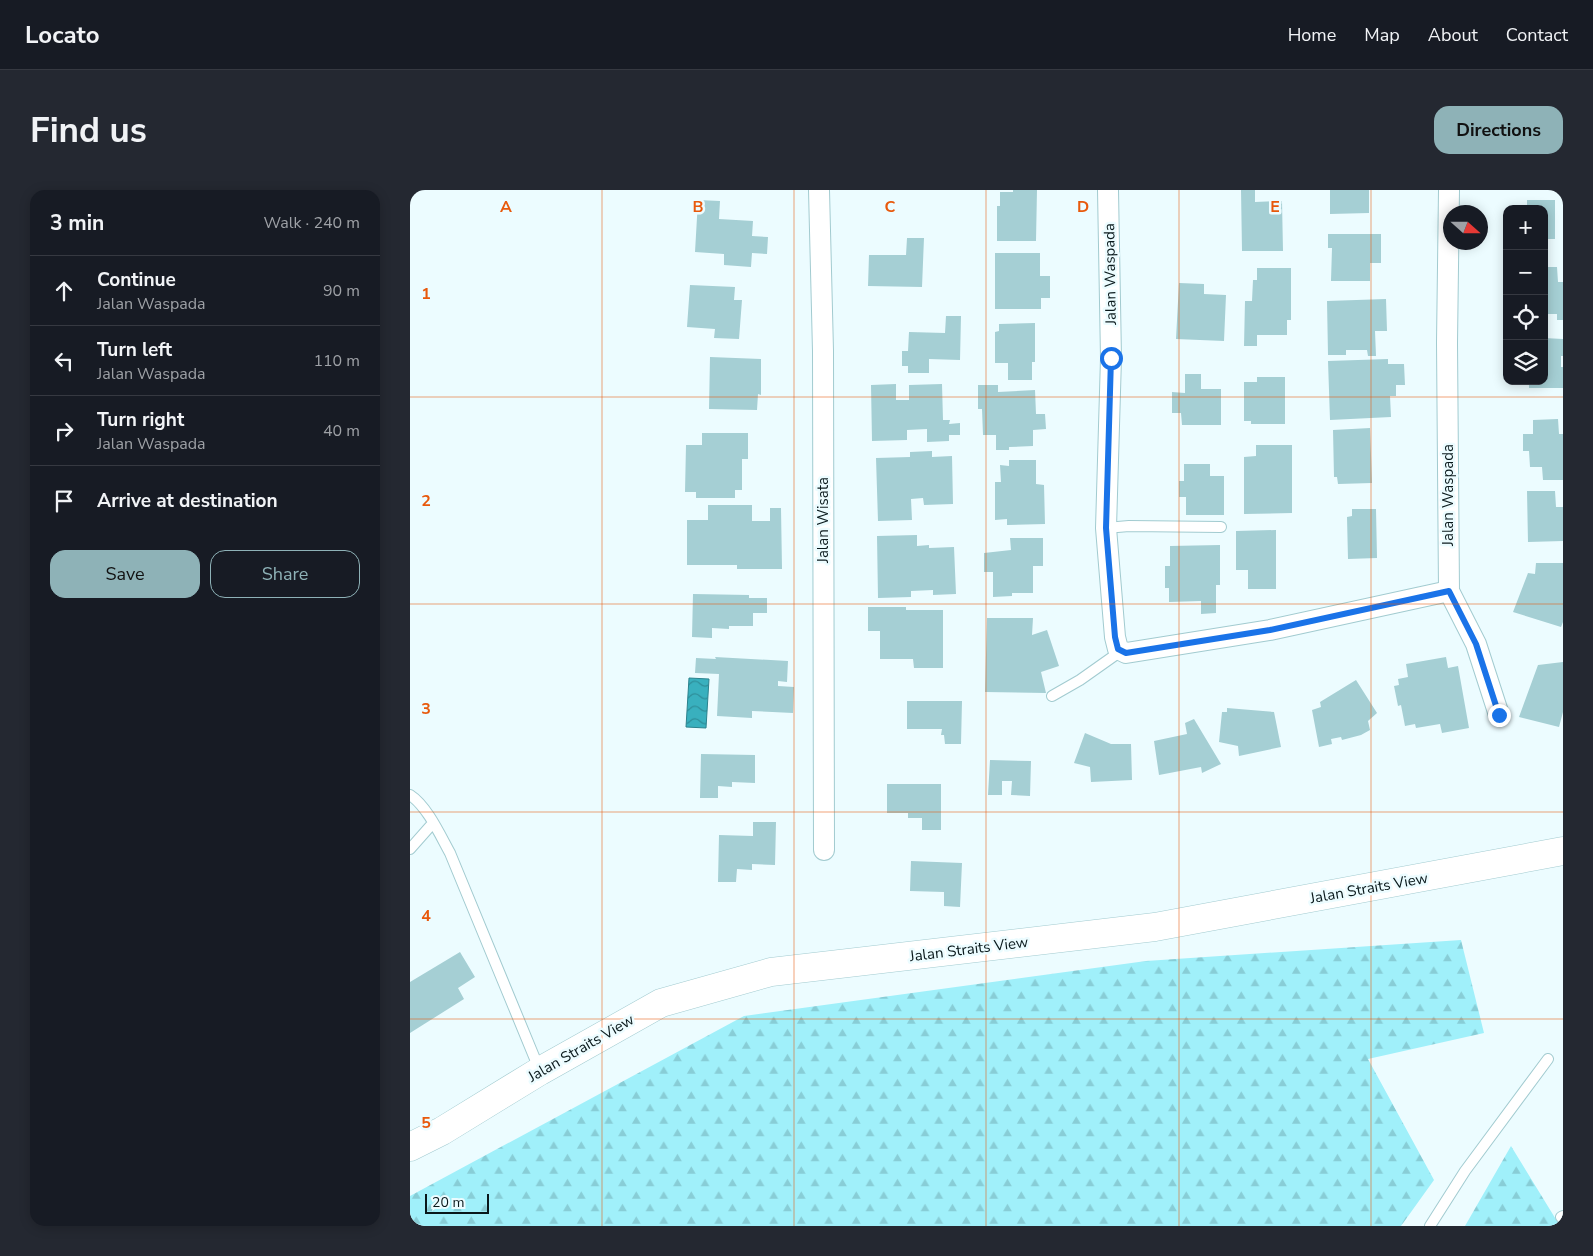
<!DOCTYPE html>
<meta charset="utf-8">
<style>
body{margin:0;font-family:"Nunito Sans",sans-serif;background:#242831;color:#f1f3f6}
.controls{position:absolute;right:15px;top:15px;display:grid;overflow:hidden;border-radius:10px;box-shadow:0 2px 12px #0003}
.controls button{width:45px;height:45px;display:grid;place-items:center;padding:0;border:0;border-bottom:1px solid #363941;background:#171b24;color:#f1f3f6;font:25px sans-serif}
.compass{position:absolute;left:1033px;top:15px;width:45px;height:45px;border-radius:50%;background:#171b24;box-shadow:0 2px 12px #0003;rotate:111deg}
.scale{position:absolute;left:15px;bottom:12px;width:64px;box-sizing:border-box;padding-left:5px;border:2px solid #09181b;border-top:0;font-size:14px;line-height:18px;white-space:nowrap;color:#09181b;-webkit-text-stroke:4px #ecfcff;paint-order:stroke}
.stop{position:absolute;width:15px;height:15px;margin:-11px;border:4px solid #1a73e8;border-radius:50%;background:#fff}
.stop.end{background:#1a73e8;border-color:#fff;box-shadow:0 1px 5px #0008}
.list{margin:0;padding:0;list-style:none}
h2{display:flex;justify-content:space-between;align-items:center;height:65px;margin:0;padding:0 20px;font-size:21px}
h2 small{font-size:16px;font-weight:400;color:#9ea1a6}
.list li{display:grid;grid-template-columns:32px 1fr auto;gap:15px;align-items:center;box-sizing:border-box;height:70px;padding:0 20px;border-top:1px solid #363941}
.list b{display:block;font-size:19px;white-space:nowrap}
.list p{margin:0;font-size:16px;white-space:nowrap;color:#9ea1a6}
.list em{font-size:16px;font-style:normal;color:#9ea1a6}
.actions{display:flex;gap:10px;padding:15px 20px}
.actions a{flex:1;padding:11px 0;border:1px solid #8eb2b7;border-radius:15px;text-align:center;font-size:18px;color:#8eb2b7}
.actions .main{background:#8eb2b7;color:#111}
.icon{flex:none;width:28px;height:28px;fill:none;stroke:currentColor;stroke-width:2;stroke-linecap:round;stroke-linejoin:round}
.map{position:relative;flex:none;width:1153px;height:1036px;overflow:hidden;border-radius:15px}
header{display:flex;align-items:center;gap:30px;box-sizing:border-box;height:70px;padding:0 25px;background:#171b24;border-bottom:1px solid #363941}
header strong{font-size:24px}
nav{display:flex;gap:28px;margin-inline-start:auto;font-size:18px}
.intro{display:flex;align-items:center;justify-content:space-between;box-sizing:border-box;height:120px;padding:0 30px}
h1{margin:0;font-size:35px}
.button{padding:12px 22px;border-radius:15px;background:#8eb2b7;color:#111;font-size:18px;font-weight:700}
main{display:flex;gap:30px;padding:0 30px}
aside{flex:1;background:#171b24;border-radius:15px;box-shadow:0 2px 12px #0003}
.map>svg:first-child{display:block}
.forest{fill:url(#forest-firs)}
.water{fill:url(#water-waves);stroke:#2b828d}
.building{fill:#a5cfd4}
.lines{fill:none;stroke-linecap:round;stroke-linejoin:round}
.lane-casing{stroke:#a2cbd0;stroke-width:12}
.street-casing{stroke:#a2cbd0;stroke-width:22}
.secondary-casing{stroke:#a2cbd0;stroke-width:29}
.lane{stroke:#fff;stroke-width:10}
.street{stroke:#fff;stroke-width:20}
.secondary{stroke:#fff;stroke-width:28}
.route{stroke:#1a73e8;stroke-width:6}
.grid{fill:none;stroke:#e8590c;stroke-width:1;stroke-opacity:0.55}
.labels{text-anchor:middle;dominant-baseline:central;stroke-width:5;stroke-linejoin:round;paint-order:stroke}
.street-label{font-size:15px;fill:#09181b;stroke:#ecfcff}
.grid-label{font-size:16px;text-anchor:middle;font-weight:bold;fill:#e8590c;stroke:#ecfcff;stroke-width:5;stroke-linejoin:round;paint-order:stroke}
</style>
<header>
<strong>Locato</strong>
<nav><a>Home</a><a>Map</a><a>About</a><a>Contact</a></nav>
</header>
<div class="intro"><h1>Find us</h1><a class="button">Directions</a></div>
<main>
<aside>
<h2>3 min<small>Walk · 240 m</small></h2>
<ul class="list">
<li><svg class="icon" aria-label="ahead" viewBox="0 0 24 24"><path d="M12 20V5M6 11l6-6 6 6"/></svg><div><b>Continue</b><p>Jalan Waspada</p></div><em>90 m</em></li>
<li><svg class="icon" aria-label="left" viewBox="0 0 24 24"><path d="M17 20v-9H6M10 6l-5 5 5 5"/></svg><div><b>Turn left</b><p>Jalan Waspada</p></div><em>110 m</em></li>
<li><svg class="icon" aria-label="right" viewBox="0 0 24 24"><path d="M7 20v-9h11M14 6l5 5-5 5"/></svg><div><b>Turn right</b><p>Jalan Waspada</p></div><em>40 m</em></li>
<li><svg class="icon" aria-label="arrive" viewBox="0 0 24 24"><path d="M6 21V4h12l-3 4 3 4H6"/></svg><div><b>Arrive at destination</b></div></li>
</ul>
<div class="actions"><a class="main">Save</a><a>Share</a></div>
</aside>
<div class="map">
<svg width="1153" height="1036" viewBox="0 0 1153 1036">
<defs>
<pattern id="forest-firs" width="22" height="20" patternUnits="userSpaceOnUse" patternTransform="scale(1.25)"><rect width="22" height="20" fill="#a0f0fa"/><path d="M5 1l3.5 6h-7zM16 11l3.5 6h-7z" fill="#88cdd6"/></pattern>
<pattern id="water-waves" width="16" height="10" patternUnits="userSpaceOnUse" patternTransform="scale(1.25)"><rect width="16" height="10" fill="#39b0be"/><path d="M0 5q4-4 8 0t8 0" fill="none" stroke="#2e8e9a"/></pattern>
</defs>
<rect width="100%" height="100%" fill="#ecfcff"/>
<path class="forest" d="M1051,750l23,93 -116,26 66,121 -33,46h-991v-30l334,-180 402,-55z
M1101,956l49,80h-95z"/>
<path class="water" d="M279,488l20,1 -3,49 -20,-1z"/>
<path class="building" d="M603,0h24l-1,51h-39v-35h3v-14h13z
M831,0h14v12l27,-1 1,50h-41z
M920,0h39v23l-39,1z
M288,10l22,1 -1,18 34,2 -1,15 16,1 -1,17 -15,-1 -1,14 -27,-2v-11l-29,-2z
M1117,10h28v39h-11v-30h-17z
M918,44h53v29h-11v18h-39l1,-33h-4z
M497,48h17l-2,49 -54,-1 1,-31h37z
M585,63h45v23h10v22h-9v11h-46z
M1134,77h13l1,15h5v38h-6v-6h-13z
M847,78h34v52h-4v15h-30v11h-13l1,-45h7l1,-21h4z
M769,93l25,1v10l22,1 -2,46 -48,-2z
M280,95l45,2 -1,13h8l-3,39 -25,-1 1,-9 -28,-2z
M976,109l1,32h-12l1,25h-8l-1,-6h-21v5h-18l-1,-54z
M536,126h15l-1,44 -31,-1v14h-21v-7h-6v-15h6l1,-19 36,1z
M625,133v39h-3v18h-24v-17h-13v-31l4,-1v-7z
M1134,148l19,1v17h-2v11h2v21h-34v-7h15z
M300,167l51,2v36l-3,-1 -1,16 -48,-1z
M978,169v5h16l1,21h-9v11h-6l1,21 -61,3 -2,-59z
M775,184h16v15h20v36h-39l-1,-12h-9v-21l13,1z
M847,187h28v47h-34v-3h-7v-39h13z
M486,194v16h13v-15l33,-1 1,36h7l-1,4 11,-1v12h-11v6l-22,1v-13l-20,1v10l-35,1 -1,-56z
M568,195h20v7l37,-2 1,24h9l1,15 -13,1v16l-24,1v3h-13v-15h-13l-1,-26h-4z
M1148,229l1,15h4v46h-20l-1,-13h-12l-1,-16h-6v-17h10v-14z
M960,238l2,55 -34,1 -1,-7h-3l-1,-47z
M292,243h46v26h-6v31h-7v8h-39v-6h-11l1,-47h16z
M846,255h36v68l-48,1v-57l12,-1z
M522,261v6l20,-1 1,48 -29,1 -1,-7 -12,1 1,21 -34,1 -2,-63 34,-1v-5z
M599,270h27v24l8,1 1,39 -38,1v-6l-12,1v-38h6l-1,-17 9,1z
M774,274h26v12h14v39h-38v-18h-7v-16h5z
M1117,301h28l1,16h7v34l-35,1z
M298,315h44v16h18v-13h11l1,61h-45v-4h-50v-45h21z
M942,319h24l1,49 -29,1 -1,-42 5,-1z
M866,340v59h-28v-19h-12v-39z
M507,345v11l12,-1v3l25,-1 2,47 -23,1v-5l-22,1v6l-33,1 -1,-62z
M600,348h33v28h-10v27h-21v3l-19,1v-25h-9v-19l27,-3z
M810,355v40h-4v28l-15,1v-13l-32,1v-14h-4v-22h5v-20z
M1126,373h27v59l-2,5 -48,-15 15,-39 7,1z
M283,404l56,1v3h18v15h-14v13h-24v3l-17,-1v10l-20,-1z
M458,417h38v3h37v58h-29l-1,-9h-33v-28h-12z
M577,428h46l-1,17 15,-5 12,36 -18,6 5,21 -61,-1z
M305,467l73,4 -1,21 -9,-1v5l16,1 -1,26 -41,-2v7l-35,-2 2,-42 -24,-1 1,-15 20,1z
M1036,467l2,11 10,-2 11,62 -27,5 -2,-9 -24,4 -1,-4 -10,2 -4,-21 -3,1 -4,-20 5,-1 -1,-6 10,-2 -2,-13z
M1153,472v50l-4,15 -40,-10 19,-52z
M946,490l21,33 -9,8 2,9 -9,5 -19,5 -1,-3 -10,2 1,5 -13,3 -7,-37 9,-3 -1,-5z
M497,511h55l-1,43h-16l-1,-9h-3l1,-6h-35z
M817,518l47,4 7,35 -42,9 -1,-10 -19,-4 3,-30h5z
M784,529l27,45 -19,9 -1,-6 -42,8 -5,-34 33,-7 -2,-11z
M675,543l26,11h20l1,36 -41,2 -1,-15 -16,-4z
M291,564l54,1v28l-23,-1v5l-14,-1v12h-18z
M580,570l41,1 -1,35 -19,-1 1,-14h-10v14h-14z
M477,594h54v46h-19v-12h-14v-5h-21z
M343,632h23l-1,43 -23,-1v6l-15,-1 -1,13h-18l1,-47 34,1z
M501,671l51,2 -2,44 -16,-1v-14l-34,-1z
M50,762l15,25 -17,11 6,11 -54,34v-51z"/>
<g class="lines">
<g class="lane-casing">
<path id="lane" d="M696,338l23,-2 92,1
M642,506l28,-16 41,-29
M0,605c17,11 30,40 40,58l90,218
M0,659l23,-26
M1151,1027l2,-1
M1020,1036l35,-55 83,-112"/>
</g>
<g class="street-casing">
<path id="street" d="M409,0l4,161 1,499
M698,0l3,168 -5,170 9,109 3,12 8,4 144,-23 179,-39
M1039,0l-2,153 2,248 27,53 23,71"/>
</g>
<g class="secondary-casing">
<path id="secondary" d="M0,957l32,-16 98,-60 121,-68 110,-31 384,-45 408,-76"/>
</g>
<use href="#lane" class="lane"/>
<use href="#street" class="street"/>
<use href="#secondary" class="secondary"/>
</g>
<g class="lines">
<path class="route" d="M701,168l-5,170 9,109 3,12 8,4 144,-23 179,-39 27,53 23,71"/>
</g>
<path class="grid" d="M192,0v1036M384,0v1036M576,0v1036M769,0v1036M961,0v1036M0,207h1153M0,414h1153M0,622h1153M0,829h1153"/>
<g class="labels">
<g class="street-label">
<text transform="translate(700 84) rotate(-91)">Jalan Waspada</text>
<text transform="translate(1038 305) rotate(-90)">Jalan Waspada</text>
<text transform="translate(413 330) rotate(-90)">Jalan Wisata</text>
<text transform="translate(959 698) rotate(-10)">Jalan Straits View</text>
<text transform="translate(559 759) rotate(-7)">Jalan Straits View</text>
<text transform="translate(171 858) rotate(-30)">Jalan Straits View</text>
</g>
</g>
<g class="grid-label">
<text x="96" y="22">A</text>
<text x="288" y="22">B</text>
<text x="480" y="22">C</text>
<text x="673" y="22">D</text>
<text x="865" y="22">E</text>
<text x="16" y="109">1</text>
<text x="16" y="316">2</text>
<text x="16" y="524">3</text>
<text x="16" y="731">4</text>
<text x="16" y="938">5</text>
</g>
</svg>
<div class="controls">
<button>+</button>
<button>−</button>
<button><svg class="icon" aria-label="locate" viewBox="0 0 24 24"><circle cx="12" cy="12" r="6"/><path d="M12 2v4M12 18v4M2 12h4M18 12h4"/></svg></button>
<button><svg class="icon" aria-label="layers" viewBox="0 0 24 24"><path d="M12 4l9 5-9 5-9-5zM3 14l9 5 9-5"/></svg></button>
</div>
<svg class="compass" viewBox="-18 -18 36 36"><path d="M0-13l5 13h-10z" fill="#e53935"/><path d="M0 13l5-13h-10z" fill="#9ea1a6"/></svg>
<div class="scale">20 m</div>
<div class="stop" style="left:701px;top:168px"></div>
<div class="stop end" style="left:1089px;top:525px"></div>
</div>
</main>
